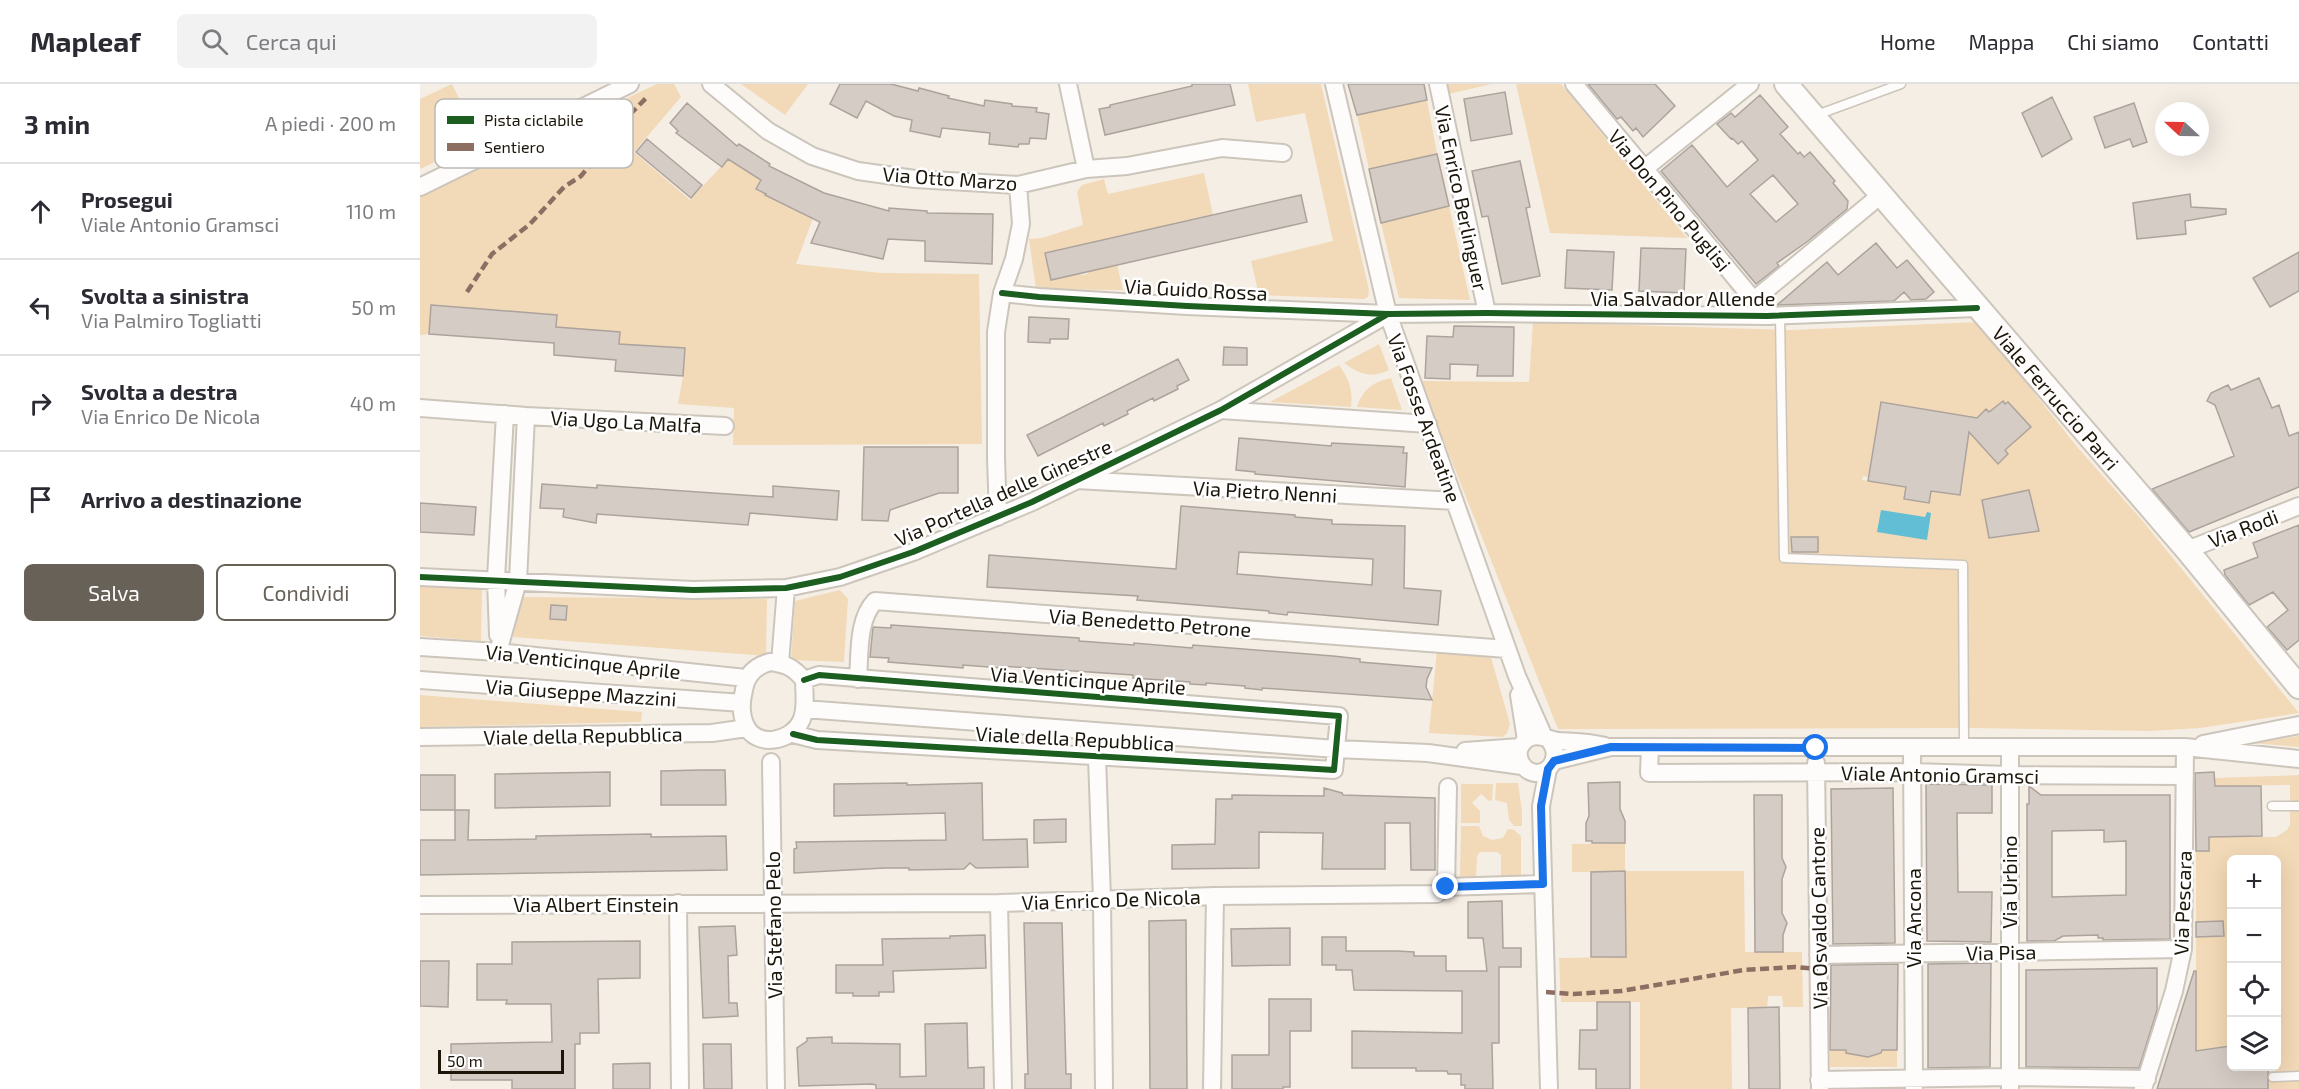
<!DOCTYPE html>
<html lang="it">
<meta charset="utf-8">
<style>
body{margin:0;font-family:"Exo 2",sans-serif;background:#f2f2f3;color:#2b2b33}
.controls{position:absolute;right:18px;bottom:18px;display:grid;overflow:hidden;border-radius:9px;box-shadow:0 6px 24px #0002}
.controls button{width:54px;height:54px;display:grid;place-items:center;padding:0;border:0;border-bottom:2px solid #e1e1e2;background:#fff;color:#2b2b33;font:30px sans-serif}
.compass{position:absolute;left:1735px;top:18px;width:54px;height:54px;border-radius:50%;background:#fff;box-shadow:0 6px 24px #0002;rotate:292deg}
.scale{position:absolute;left:18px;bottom:15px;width:126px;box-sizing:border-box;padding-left:6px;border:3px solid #1c150a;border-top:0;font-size:16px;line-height:21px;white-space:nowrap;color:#1c150a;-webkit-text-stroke:4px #fff;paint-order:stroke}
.stop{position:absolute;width:18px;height:18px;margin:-14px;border:4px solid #1a73e8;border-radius:50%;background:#fff}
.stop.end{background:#1a73e8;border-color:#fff;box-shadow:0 2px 6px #0008}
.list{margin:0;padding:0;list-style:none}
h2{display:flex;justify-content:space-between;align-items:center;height:78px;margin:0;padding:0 24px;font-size:26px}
h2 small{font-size:20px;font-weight:400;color:#7c7c81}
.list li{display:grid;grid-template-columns:39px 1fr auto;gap:18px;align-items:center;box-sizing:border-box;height:96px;padding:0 24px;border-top:2px solid #e1e1e2}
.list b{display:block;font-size:22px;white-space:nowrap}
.list p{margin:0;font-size:20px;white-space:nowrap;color:#7c7c81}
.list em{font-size:20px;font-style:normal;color:#7c7c81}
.actions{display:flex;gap:12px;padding:18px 24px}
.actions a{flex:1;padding:14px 0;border:2px solid #686157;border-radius:9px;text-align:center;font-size:21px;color:#686157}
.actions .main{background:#686157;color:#fff}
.icon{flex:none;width:33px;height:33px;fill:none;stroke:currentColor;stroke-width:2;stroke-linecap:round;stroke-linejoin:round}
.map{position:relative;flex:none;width:1879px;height:1005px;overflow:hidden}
header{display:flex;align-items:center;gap:36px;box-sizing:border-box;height:84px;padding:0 30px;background:#fff;border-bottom:2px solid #e1e1e2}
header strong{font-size:28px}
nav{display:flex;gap:33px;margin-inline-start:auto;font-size:21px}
.search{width:420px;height:54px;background:#f2f2f3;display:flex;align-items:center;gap:15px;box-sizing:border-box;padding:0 21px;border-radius:9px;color:#7c7c81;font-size:22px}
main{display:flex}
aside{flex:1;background:#fff}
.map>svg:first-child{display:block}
.green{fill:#f2d9b7;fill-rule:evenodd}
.water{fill:#61bed5}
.building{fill:#d6ccc6;stroke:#aca39d;stroke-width:1.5;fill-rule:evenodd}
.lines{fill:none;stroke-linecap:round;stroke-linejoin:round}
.lane-casing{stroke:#ccc5bb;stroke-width:11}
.street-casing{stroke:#ccc5bb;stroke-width:20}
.secondary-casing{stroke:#ccc5bb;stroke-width:26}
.lane{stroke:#fefcfb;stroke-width:8}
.street{stroke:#fefcfb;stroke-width:16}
.secondary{stroke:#fefcfb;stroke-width:22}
.quiet{stroke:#8d6e63;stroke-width:4.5;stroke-dasharray:9 4.5;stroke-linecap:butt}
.cycleway-casing{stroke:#fff;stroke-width:10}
.cycleway{stroke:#1b5e20;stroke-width:6}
.route{stroke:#1a73e8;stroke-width:8}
.labels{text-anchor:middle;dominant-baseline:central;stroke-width:5;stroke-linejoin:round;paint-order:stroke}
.street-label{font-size:20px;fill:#1c150a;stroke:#fff}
.key{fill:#fff;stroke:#bbb9b6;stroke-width:1.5}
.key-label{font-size:16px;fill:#1c150a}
</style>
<header>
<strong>Mapleaf</strong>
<div class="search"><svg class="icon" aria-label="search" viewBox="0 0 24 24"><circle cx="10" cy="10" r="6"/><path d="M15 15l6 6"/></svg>Cerca qui</div>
<nav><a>Home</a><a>Mappa</a><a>Chi siamo</a><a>Contatti</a></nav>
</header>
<main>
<aside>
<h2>3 min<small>A piedi · 200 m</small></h2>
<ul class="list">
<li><svg class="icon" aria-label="ahead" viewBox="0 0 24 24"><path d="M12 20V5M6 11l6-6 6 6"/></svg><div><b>Prosegui</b><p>Viale Antonio Gramsci</p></div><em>110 m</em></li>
<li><svg class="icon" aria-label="left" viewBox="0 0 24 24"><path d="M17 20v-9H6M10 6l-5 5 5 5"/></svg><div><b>Svolta a sinistra</b><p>Via Palmiro Togliatti</p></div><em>50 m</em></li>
<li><svg class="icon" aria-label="right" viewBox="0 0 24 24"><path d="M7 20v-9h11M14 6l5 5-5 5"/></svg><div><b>Svolta a destra</b><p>Via Enrico De Nicola</p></div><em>40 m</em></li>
<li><svg class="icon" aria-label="arrive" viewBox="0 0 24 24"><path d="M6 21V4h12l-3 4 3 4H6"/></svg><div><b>Arrivo a destinazione</b></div></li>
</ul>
<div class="actions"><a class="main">Salva</a><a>Condividi</a></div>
</aside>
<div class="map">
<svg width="1879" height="1005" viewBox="0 0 1879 1005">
<rect width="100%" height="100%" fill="#f5eee5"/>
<path class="green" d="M32,0l28,57 -60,28v-70z
M237,0h17l7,13 -47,55 56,48 38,-41 33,21 -5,9 10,5 -1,1 18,7v3l5,2 1,-2 6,5 18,8 -17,46 85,9 98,1 3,170 -249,1 1,-37 -56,-4 5,-28 2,-28 -66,-4 1,-12 -64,-5v-12l-21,-2 -1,2 -15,-3 -88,-7 -2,29 -9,1v-139z
M321,0h67l-23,31z
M828,0h73l48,206 -1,7 -4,2 -105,-4 -8,-34 82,-20 -28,-128 -49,9z
M1026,0h46l-44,10z
M1096,0h45l126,154 -137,-5z
M1007,16l10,54 -68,15 -12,-54z
M784,89l9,42 -168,39 6,26 29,-7 1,2 7,-1 -1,-3 30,-7 6,26 -87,-1 -7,-50 13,-1 41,-13 -6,-33 5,-7 22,-6 4,15z
M1029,122l21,94 -71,-2 -18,-75z
M1113,238l258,8 187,-8 100,126 63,71 158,194 -99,15 -50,3 -177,-3 -415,1 -138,-348 109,1zM1583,317l2,3 3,-2 22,25 -29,-19 -2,-4zM1461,318l90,15 -11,78 -98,-15 1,-4 5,1zM1609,406l9,40 -49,8 -7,-38z
M959,260l10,26c-18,9 -30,4 -45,-7z
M919,281c10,14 14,24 12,42l-81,-5z
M971,294l11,32 -45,-3c5,-17 17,-26 34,-29z
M0,503l62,1 -1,53 -61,-5z
M420,506l8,9 -4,63 -53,-2 4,-59z
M102,513l245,2 -1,57 -253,-19z
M1017,566l53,4 20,70 -3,9 -4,4 -74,-4z
M0,611l222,17 -1,10 -221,5z
M1879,652v11l-47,-4z
M1879,691v314h-103v-238h13v-14h67l11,-7 3,-5v-40l-75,1v-8zM1812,776h44v206h-44z
M1076,699h22l4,28v15h-8l-5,-6 -2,-17 -12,-3z
M1041,700h32l-1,16 -3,1 -8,-7 -9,9 8,8v12h-19z
M1041,742h18l4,10 9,4 11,-2 5,-9 6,1 7,6v41l-20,1v-23l-4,-3h-17l-3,4 -1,22h-16z
M1205,759v28h119l1,81h57l1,55h-20l-1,-11h-14l-1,12h-36l1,81h-92v-87h-79l-2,-44 66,-1v-85h-53v-28z
M1410,966h16v3l22,4 13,-4 1,-3h15v17h-67z"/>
<path class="water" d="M1461,426l44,7 2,-5 4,1 -4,27 -50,-8z"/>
<path class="building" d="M420,0h51l27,7 1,-3 30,8 -1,2 36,8 1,-6 27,4v2l25,2 -1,4 13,2 -3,25 -16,-1 -1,6h-10l-1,3 -29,-3 1,-11 -48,-5 -2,9 -30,-6 2,-11 -18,-4 -28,-15 -9,17 -27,-14z
M772,0h38l5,21 -130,30 -6,-26 11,-2v-2l82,-19z
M928,0h76l3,16 -70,15z
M1168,0h67l20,22 -32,31 -7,-9 -3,3 -12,-14 -4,2z
M1085,8l7,42 -41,7 -7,-42z
M1340,11l28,32 -8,7 18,20 2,-2 4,5 6,-5 25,29 -2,2 15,18 -1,8 -39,32 -31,22 2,3 -23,18 -95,-113 31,-26 35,42 31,-27 -16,-19 -4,3 -6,-6 -1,1 -14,-15 14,-11 4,4zM1353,91l25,29 -22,18 -26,-28z
M1632,13l20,42 -30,18 -20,-44z
M267,19l50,43 2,-2 31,20 -1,2 55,27 65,18v-3l38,3v2l66,1 -1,50 -67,-3v-20l-37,-2 -5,20 -72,-16 9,-21 -55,-27 1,-1 -10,-5 5,-9 -33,-21 -6,8 -46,-34 2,-2 -8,-8z
M1714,19l13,39 -14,5 -3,-8 -25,9 -11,-31z
M227,55l55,46 -11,13 -55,-46z
M1017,70l12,52 -68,17 -12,-54z
M1100,77l10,46 -4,1 14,68 -38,8 -14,-68 -6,1 -10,-46z
M1770,110l1,13 35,2v5l-41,7 1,13 -49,5 -4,-36z
M881,111l6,27 -256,58 -6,-27z
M1456,159l21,25 10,-8 27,32 -8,7 -15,1 -7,-8 -10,9 -117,4 50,-43 11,13z
M1221,164l45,1 -2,44 -45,-2z
M1147,166l47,2 -2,38 -47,-2z
M1879,168v39l-29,16 -17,-29z
M11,221l126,10 -1,12 64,5 -1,12 66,4 -2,28 -68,-5 1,-11 -62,-5v-12l-125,-9z
M609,233l40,2 -1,20h-18v4l-22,-1z
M1034,242l60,1 -1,49h-36l1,-11 -28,-1v15l-25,-1 2,-42 26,1z
M804,263l23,1v17h-24z
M758,275l11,21 -12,6 1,3 -24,12 -1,-3 -26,13 1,3 -24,12 -1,-3 -65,33 -11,-21z
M1839,294l13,30 7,-3 10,31 10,-4v55l-110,45 -37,-43 82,-33 -19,-51 -8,-4 4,-8 17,-8 3,5z
M1583,317l2,3 3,-2 23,25 -26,23 3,4 -10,10 -29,-32 -9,63 -29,-4 -2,12 -25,-4 2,-12 -38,-6 13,-79 96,16 9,-9 3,3z
M819,354l92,8 1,-3 72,4 -1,6h4l-2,34 -150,-13v-2l-19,-2z
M444,363h94v46h-19l-49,17 -2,11 -26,-1z
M122,400l55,4v-3l176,12v-11l66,5 -2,29 -87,-7 -2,12 -151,-11 -1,9 -33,-6 1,-8 -24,-1z
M1609,406l10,41 -50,7 -7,-38z
M0,419l56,4 -2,28 -54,-3z
M761,422l114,9v2l37,3v4l73,2 -1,62 37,3 -3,34 -150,-13 -1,3 -18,-2v-2l-132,-11 1,-4 -151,-9 2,-32 187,14zM819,468l134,7 -1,26 -135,-11z
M1879,441v115l-12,10 -20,-23 21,-17 -15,-18 -24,13 -24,-30 -1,-5 34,-13 -5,-14z
M1371,453h27v15h-26z
M131,521l16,1 -1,14 -16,-1z
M471,541l188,13v3l55,4v-2l58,5 1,-3 140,11 27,3v3l72,6 -5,11 -1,8 6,13 -170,-12v2l-17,-2v-2l-39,-3v2l-16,-1v-2l-57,-4v-3l-132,-9v2l-38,-3v3l-75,-6 1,-4 -19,-1 3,-30 18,1z
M281,686h24l1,35h-65v-34z
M190,688v34l-115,2v-34z
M1794,688l1,14h46l1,50 -53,1v14h-13l-1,-78z
M0,691h35v35h-35z
M1200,698v27l5,12v22h-33v-2h-6v-18l3,-7 -1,-33z
M487,699v2l75,-2 1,57 44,-1 1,28 -52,1 -6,-5 -6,6 -55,1v-2h-25l-90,5v-24l3,-1 -1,-6 150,-2 -1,-27 -111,3v-32z
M1506,700l66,1v28h-35l1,79h34l-1,50 -64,-1z
M1609,702l12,9h129v144l-67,1v-2h-5v-3l-35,1 -9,5h-27v-137h2zM1684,746v12l22,-1v54l-74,2v-66z
M904,704l18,5 1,2 92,3v72h-24l-1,-47h-25v46h-63l1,-36 -64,-1v36l-87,1v-24l43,-1 1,-45h16v-4l92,1z
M1473,704l2,155 -62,1 -2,-155z
M1334,711h28v63l4,9 -4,12v34l5,10 -4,12v17h-28z
M35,726h14l-1,30 68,-1v-3l115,-2v3l75,-1 1,34 -307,5v-35h35z
M646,735v23l-32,1v-23z
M1205,787l1,86h-35v-85z
M1082,817l1,47h18v19h-22v76h-7l1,46h-28v-4h-4v-11h-13l-1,-3h-31v-3h-64v-37l110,2v-42l-108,-1 -2,-20h-16v-5h-14v-28h24v14h51l17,1v4h32v15h41l-4,-33h-15v-36z
M766,836l1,169h-37l-1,-168z
M1803,837l1,15 -28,1v-15z
M604,839h38l4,151h5v15h-46v-15h3z
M315,842l2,29 -9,1 1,47h8l1,13 -35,2 -4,-91z
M870,844v37l-58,1 -1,-37z
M565,851l1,33 -93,3 1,21h-15v4h-26v-3h-17v-28h47l-1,-26 68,-1v-2z
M220,857v37l-42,1 1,54h-19v11h-5v45h-63v-9h-61v-36l101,-2 -1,-38h-45l1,-4h-30v-36h35v-22z
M0,877h29l-1,46 -28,-1z
M1571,879l-1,104 -62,1v-104z
M1478,880l-1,86h-15l-1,3 -13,4 -22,-4v-3h-16l1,-85z
M1737,884v42l-18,58 -113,-1v-97z
M1774,887h2v80l34,-5 2,20h36v23h-111z
M849,915h42v32h-21v56h-7v2h-51v-34h37z
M1177,918h33v87h-34v-20h-17l1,-39h17z
M1359,923l1,82h-31l-1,-81z
M547,939l1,45 16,-1v22h-108v-4l-4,-1 -73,2 -2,-38 10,-7v-3l25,-1v6l68,1v33l26,-1 -1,-52z
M283,960h28l1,45h-28z
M230,979v26h-37v-25z"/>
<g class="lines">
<g class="lane-casing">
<path id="lane" d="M1394,32l87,-32
M1360,232l4,242 179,7 1,182
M1852,722h27
M1853,993l26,-1"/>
</g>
<g class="street-casing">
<path id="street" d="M291,0l57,47 44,25 46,15 57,8 103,6 68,-16 41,-3 95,-18 61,5
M648,0l18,85
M914,0l54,230 129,362 27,61
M1018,0l49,229
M1154,0l193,232
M1224,85l106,-85
M0,103l210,-103
M582,209l37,4 148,9 201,8 99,-1 280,3 210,-8
M1334,216l128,-106
M0,324l106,8 199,10
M801,326l207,14
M656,396l379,21
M578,433l-2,-59v-126l6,-39 12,-34 7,-35 -3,-39
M1767,466l112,-44
M0,493l273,13 93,-2 54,-11 73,-25 119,-50 189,-92 167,-96
M78,551l-2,-56 9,-165
M0,563l78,5 248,26
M78,568l20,-71 8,-165
M350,578c16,2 23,5 34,18 0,12 3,29 -3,41 -10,21 -44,27 -55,5 -6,-12 -5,-24 -2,-36 2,-15 11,-24 26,-28z
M360,579l6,-75
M438,595c2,-25 -1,-59 17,-78l632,48
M0,596l322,23
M1099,611l7,45
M384,625l532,40 92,4 94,13
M373,650l24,6 517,30 5,-54 -520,-41 -15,5
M0,653l292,-4 35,-5
M1128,655c19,20 -7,46 -24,28 -5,-5 -6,-11 -5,-17 2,-6 7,-11 12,-13 10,-3 18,3 28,4 15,1 30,1 46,5
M1783,660l96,-19
M1230,663l-1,26 263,-1 97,3 176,1
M1492,663l2,342
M1590,663v342
M1045,667l55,-4
M677,673l5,142 2,190
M1134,677l57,-14h574l114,12
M351,678l5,327
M1396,679l4,326
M1128,685l-7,37 8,283
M1026,803l2,-100
M258,819l2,186
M579,819l4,186
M0,821l579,-2 216,-7 222,-2 7,-7 99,-3
M1398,871l365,-6
M1399,996l191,-3 137,2
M792,1005l3,-193
M1723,1005l31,-98 9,-42 2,-202"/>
</g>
<g class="secondary-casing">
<g id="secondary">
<path id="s1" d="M1366,0l401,466 112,137"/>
</g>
</g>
<use href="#lane" class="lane"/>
<use href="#street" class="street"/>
<use href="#secondary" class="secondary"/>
<path class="quiet" d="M47,208l25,-38 38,-30 34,-37 17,-11 34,-41 6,-11 27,-28
M1126,908l27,2 48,-3 123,-21 51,-3 23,2"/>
<g class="cycleway-casing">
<path id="cycleway" d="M582,209l37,4 148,9 201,8 99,-1 280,3 210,-8
M0,493l273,13 93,-2 54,-11 73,-25 119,-50 189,-92 167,-96
M373,650l24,6 517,30 5,-54 -520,-41 -15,5"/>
</g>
<use href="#cycleway" class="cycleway"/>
</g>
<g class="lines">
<path class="route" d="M1026,803l97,-3 -2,-78 7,-37 6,-8 57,-14 205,1"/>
</g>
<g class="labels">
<g class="street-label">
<text transform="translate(530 94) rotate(4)">Via Otto Marzo</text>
<text transform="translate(1042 114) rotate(78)">Via Enrico Berlinguer</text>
<text transform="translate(1250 116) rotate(50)">Via Don Pino Puglisi</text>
<text transform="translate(776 205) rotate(3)">Via Guido Rossa</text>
<text x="1263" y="214">Via Salvador Allende</text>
<text stroke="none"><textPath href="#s1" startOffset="414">Viale Ferruccio Parri</textPath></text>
<text transform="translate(1005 334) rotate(70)">Via Fosse Ardeatine</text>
<text transform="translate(206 337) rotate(3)">Via Ugo La Malfa</text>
<text transform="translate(845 407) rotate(3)">Via Pietro Nenni</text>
<text transform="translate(583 408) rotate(-24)">Via Portella delle Ginestre</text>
<text transform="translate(1823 444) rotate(-21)">Via Rodi</text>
<text transform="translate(730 538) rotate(4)">Via Benedetto Petrone</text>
<text transform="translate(163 577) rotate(6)">Via Venticinque Aprile</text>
<text transform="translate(668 596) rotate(4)">Via Venticinque Aprile</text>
<text transform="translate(161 608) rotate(4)">Via Giuseppe Mazzini</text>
<text transform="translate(163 651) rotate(-1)">Viale della Repubblica</text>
<text transform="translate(655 654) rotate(3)">Viale della Repubblica</text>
<text transform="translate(1520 690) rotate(1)">Viale Antonio Gramsci</text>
<text transform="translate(1589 798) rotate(-90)">Via Urbino</text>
<text transform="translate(691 815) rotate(-2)">Via Enrico De Nicola</text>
<text transform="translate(1762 819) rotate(-88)">Via Pescara</text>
<text x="176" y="820">Via Albert Einstein</text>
<text transform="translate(1398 834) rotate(-91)">Via Osvaldo Cantore</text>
<text transform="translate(1493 834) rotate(-90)">Via Ancona</text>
<text transform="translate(353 841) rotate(-91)">Via Stefano Pelo</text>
<text transform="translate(1581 868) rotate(-1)">Via Pisa</text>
</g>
</g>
<rect x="15" y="15" width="198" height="69" rx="9" class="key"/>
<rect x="27" y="32" width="27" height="8" fill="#1b5e20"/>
<rect x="27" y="59" width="27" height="8" fill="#8d6e63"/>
<g class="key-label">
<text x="64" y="42">Pista ciclabile</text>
<text x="64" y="69">Sentiero</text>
</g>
</svg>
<div class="controls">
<button>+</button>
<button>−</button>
<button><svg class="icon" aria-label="locate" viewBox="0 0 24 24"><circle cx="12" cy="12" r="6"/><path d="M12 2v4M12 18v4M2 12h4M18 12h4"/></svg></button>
<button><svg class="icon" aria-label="layers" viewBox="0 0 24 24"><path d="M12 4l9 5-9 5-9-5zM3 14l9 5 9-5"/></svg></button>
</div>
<svg class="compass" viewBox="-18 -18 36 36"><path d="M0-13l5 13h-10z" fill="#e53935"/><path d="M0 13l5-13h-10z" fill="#7c7c81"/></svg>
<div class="scale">50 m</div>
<div class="stop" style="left:1396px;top:664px"></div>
<div class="stop end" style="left:1026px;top:803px"></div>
</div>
</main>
